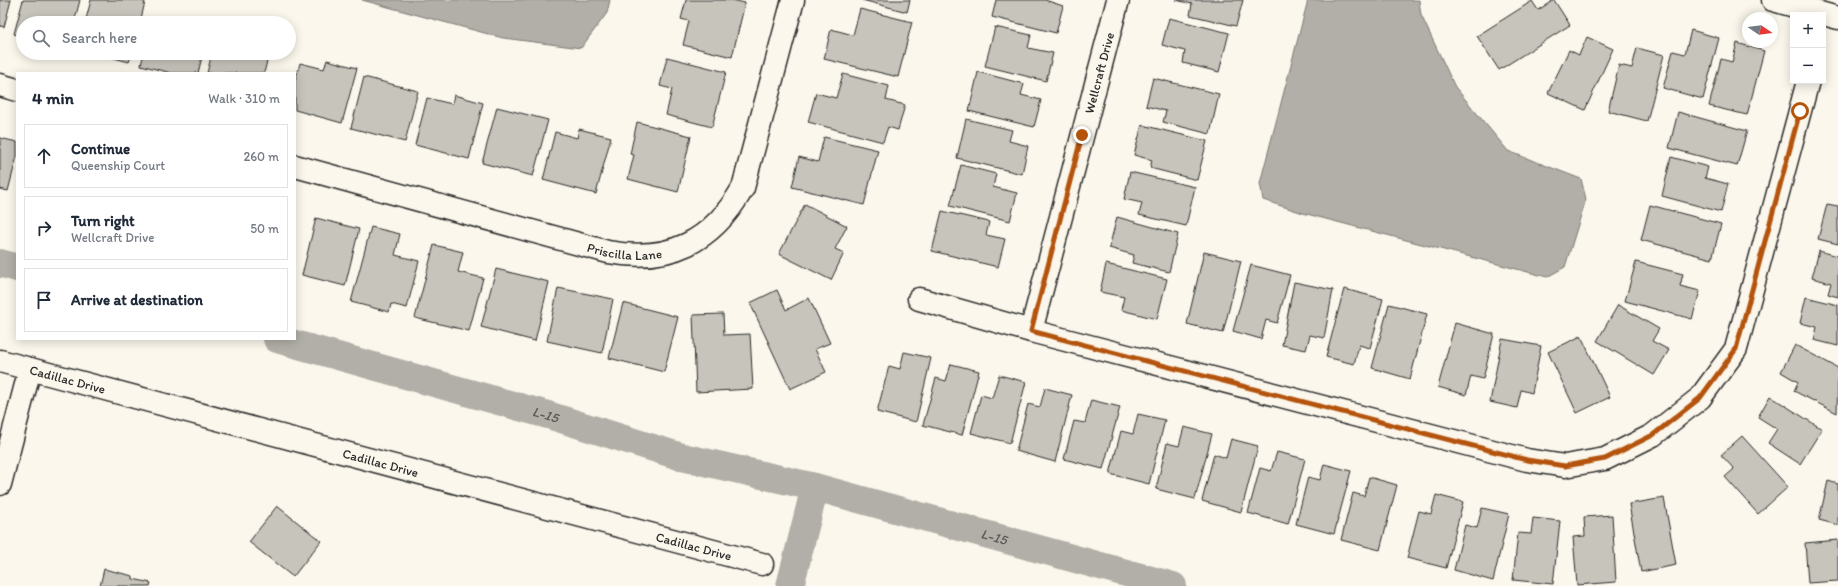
<!DOCTYPE html>
<meta charset="utf-8">
<style>
body{margin:0;font-family:Itim,sans-serif;background:#f2f2f3;color:#1f2937}
.controls{position:absolute;right:12px;top:12px;display:grid;overflow:hidden;border-radius:0px;box-shadow:0 2px 10px #0003}
.controls button{width:36px;height:36px;display:grid;place-items:center;padding:0;border:0;border-bottom:1px solid #e0e1e3;background:#fff;color:#1f2937;font:20px sans-serif}
.compass{position:absolute;left:1742px;top:12px;width:36px;height:36px;border-radius:50%;background:#fff;box-shadow:0 2px 10px #0003;rotate:103deg}
.stop{position:absolute;width:12px;height:12px;margin:-9px;border:3px solid #b45309;border-radius:50%;background:#fff}
.stop.end{background:#b45309;border-color:#fff;box-shadow:0 1px 4px #0008}
.list{margin:0;padding:0;list-style:none}
h2{display:flex;justify-content:space-between;align-items:center;height:52px;margin:0;padding:0 16px;font-size:17px}
h2 small{font-size:13px;font-weight:400;color:#747a83}
.list li{display:grid;grid-template-columns:26px 1fr auto;gap:12px;align-items:center;box-sizing:border-box;height:64px;margin:0 8px 8px;padding:0 8px;border:1px solid #e0e1e3;border-radius:0px}
.list b{display:block;font-size:15px;white-space:nowrap}
.list p{margin:0;font-size:13px;white-space:nowrap;color:#747a83}
.list em{font-size:13px;font-style:normal;color:#747a83}
.icon{flex:none;width:22px;height:22px;fill:none;stroke:currentColor;stroke-width:2;stroke-linecap:round;stroke-linejoin:round}
.map{position:relative;flex:none;width:1838px;height:586px;overflow:hidden}
.search{position:absolute;background:#fff;box-shadow:0 2px 10px #0003;left:16px;top:16px;width:280px;height:44px;display:flex;align-items:center;gap:10px;box-sizing:border-box;padding:0 14px;border-radius:22px;color:#747a83;font-size:15px}
.panel{position:absolute;background:#fff;box-shadow:0 2px 10px #0003;left:16px;top:72px;width:280px;height:268px;border-radius:0px}
.map>svg:first-child{display:block}
.water{fill:#b1afa7;stroke:#7b7a75}
.lines{fill:none;stroke-linecap:round;stroke-linejoin:round}
.canal{stroke:#b1afa7;stroke-width:28}
.building{fill:#c7c4bc;stroke:#2b2b2b}
.minor-casing{stroke:#2b2b2b;stroke-width:25}
.minor{stroke:#fbf7ec;stroke-width:22}
.route{stroke:#b45309;stroke-width:5}
.labels{text-anchor:middle;dominant-baseline:central;stroke-width:3.5;stroke-linejoin:round;paint-order:stroke}
.street-label{font-size:13px;fill:#2b2b2b;stroke:#fbf7ec}
.water-label{font-size:14px;font-style:italic;fill:#5a5956;stroke:#fbf7ec}
</style>
<div class="map">
<svg width="1838" height="586" viewBox="0 0 1838 586">
<rect width="100%" height="100%" fill="#fbf7ec"/>
<filter id="ink" filterUnits="userSpaceOnUse"><feTurbulence type="fractalNoise" baseFrequency=".025" numOctaves="2"/><feDisplacementMap in="SourceGraphic" scale="8" xChannelSelector="R" yChannelSelector="G"/><feConvolveMatrix kernelMatrix="1 2 1 2 8 2 1 2 1" color-interpolation-filters="sRGB"/></filter>
<g filter="url(#ink)">
<path class="water" d="M362,0h248l-3,13 -26,35 -78,-10z
M1308,0h111l2,15 34,72 53,64 73,28 5,20 -21,68 -18,10 -244,-64 -40,-13 -3,-17z"/>
<g class="lines">
<g class="canal">
<path d="M0,263l17,5"/>
<path id="s1" d="M277,339l271,76 134,42 133,30 358,99"/>
<path d="M790,586l25,-99"/>
</g>
</g>
<path class="building" d="M0,0h11l-7,27 -4,-1z
M23,0h57l-6,23h-51v14l-9,-3z
M91,0h46l8,2 -5,21h-55z
M686,0h46l13,3 -13,54 -49,-12 6,-24 -8,-2z
M862,0h48l-3,12z
M996,0h49l18,6 -7,27 -64,-16z
M1176,0h67l-7,26 -46,-11 2,-11z
M1554,0l16,25 -71,45 -22,-34 55,-35 6,9z
M860,9l52,13 -14,55 -74,-18 7,-30 22,6z
M1169,18l60,15 -10,39 -36,-9 2,-12 -23,-6z
M995,27l36,8 -3,13 25,5 -7,28 -61,-15z
M1691,30l28,8 -16,61 -40,-11 10,-37 12,3z
M1587,37l26,12 -28,61 -37,-17 21,-43 10,5z
M1737,43l27,8 -17,64 -38,-9 12,-47 11,3z
M1637,48l27,7 -17,66 -39,-10 11,-46 13,3z
M95,53h37l-3,9z
M144,53h59l-5,20h-27l-30,-8z
M212,53h57l-5,20h-57z
M667,57l59,15 -14,55 -46,-12 6,-26 -12,-3z
M327,60l30,8 -15,55 -47,-13v-28l5,-19 24,6z
M978,72l46,12 -3,11 20,5 -7,27 -65,-16z
M843,74l46,12 -3,14 19,5 -7,25 -10,-3 -5,15 -75,-20 8,-29 20,5z
M364,77l54,14 -13,51 -54,-14z
M1153,78l66,16 -9,40 -47,-12 3,-11 -20,-5z
M454,95l29,8 -14,56 -54,-14 12,-47 25,6z
M497,107l51,13 -15,56 -51,-13z
M1678,112l69,19 -10,35 -68,-18z
M966,119l46,11 -3,11 19,5 -6,28 -65,-16z
M637,122l54,14 -13,56 -50,-13 6,-24 -4,-1z
M1142,125l65,16 -10,39 -47,-12 2,-8 -18,-5z
M579,129l32,8 -15,57 -53,-14 12,-48 22,6z
M824,137l54,13 -14,55 -72,-18 7,-30 19,5z
M0,138l17,4v14l-9,35 -8,-2z
M1671,157l37,10 -3,11 23,6 -7,28 -59,-16z
M961,165l35,9 -3,13 24,6 -7,28 -60,-15z
M1130,172l65,15 -9,39 -47,-11 3,-12 -18,-4z
M805,204l42,22 -12,23 9,4 -13,27 -52,-26z
M1827,204l11,2v38l-20,-5z
M1650,205l71,19 -9,35 -71,-19z
M942,211l47,11 -3,13 19,4 -7,28 -66,-16z
M1117,217l61,17 -9,38 -37,-9 2,-8 -25,-7z
M316,218l43,11 -14,57 -43,-11z
M371,227l29,7 -5,21 24,6 -12,47 -16,-4 -2,8 -38,-10z
M434,245l29,7 -5,20 25,6 -14,53 -54,-13z
M1819,251l19,5v41l-10,-3 3,-11 -19,-5z
M1204,252l37,9 -18,72 -36,-9z
M1636,262l47,12 -3,12 20,5 -8,28 -67,-18z
M1106,264l61,15 -10,40 -36,-9 3,-13 -24,-5z
M1251,265l39,10 -13,48 -11,-3 -5,19 -28,-8z
M496,269l53,13 -14,59 -54,-14z
M1294,282l39,8 -9,48 -14,-3 -4,15 -24,-5z
M558,288l55,11 -11,54 -55,-12z
M1344,289l39,10 -13,49 -11,-3 -5,19 -28,-7z
M777,290l9,20 23,-12 21,45 -15,6 11,23 -36,17 -40,-86z
M1806,297l32,8v41l-24,-6 3,-13 -17,-4z
M623,303l55,14 -14,55 -55,-14z
M1389,304l38,10 -17,65 -38,-11z
M1618,305l41,24 -7,12 17,9 -15,25 -57,-34z
M723,314l1,21 26,-1 3,55 -57,3 -3,-77z
M1455,323l39,11 -11,45 -12,-3 -5,19 -28,-8z
M1581,336l29,61 -33,16 -29,-61z
M1502,339l39,7 -9,47 -11,-3 -4,18 -27,-6z
M1795,345l43,23 -1,45 -43,-22 4,-9 -17,-10z
M904,352l27,6 -15,64 -39,-10 12,-46 11,3z
M951,364l28,7 -17,64 -39,-10 13,-47 10,3z
M999,375l27,7 -16,61 -39,-10 10,-38 11,3z
M1045,388l27,7 -17,67 -39,-11 12,-47 12,3z
M1770,396l52,33 -22,35 -32,-21 9,-14 -19,-12z
M1091,400l29,7 -17,62 -39,-10 10,-38 11,2z
M1138,414l27,6 -16,64 -39,-10 11,-43 12,3z
M1184,427l28,7 -17,65 -39,-10 11,-46 12,3z
M1742,436l46,51 -30,27 -33,-37 9,-8 -13,-14z
M1231,439l27,7 -17,66 -39,-11 12,-47 12,4z
M1277,452l28,7 -17,65 -40,-11 12,-45 11,3z
M1324,464l27,7 -17,63 -38,-10 12,-47 12,3z
M1369,477l28,8 -17,65 -39,-10 12,-47 11,3z
M1828,481l10,3v41l-19,-5z
M1436,495l27,7 -17,66 -39,-10 12,-47 12,3z
M1664,498l12,67 -35,7 -12,-68z
M277,506l44,35 -28,36 -44,-35z
M1482,508l27,6 -16,67 -39,-11 11,-45 12,3z
M1612,515l4,67 -39,3 -4,-48 12,-1 -1,-19z
M1533,518l27,3 -7,63 -40,-4 5,-47 13,1z
M1838,540v41l-30,2 -3,-40z
M104,569l29,7v3l18,4 -1,3h-50z"/>
<g class="lines">
<g class="minor-casing">
<g id="minor">
<path d="M1773,0l65,18"/>
<path d="M0,85l17,5"/>
<path id="s2" d="M295,166l313,86c62,11 104,-10 135,-64l50,-188"/>
<path d="M919,299l112,32 496,129 38,6 40,-7 48,-24 47,-37 36,-49 72,-268"/>
<path id="s3" d="M1031,331l87,-331"/>
<path id="s4" d="M0,361l762,203"/>
<path d="M0,484l30,-115"/>
</g>
</g>
<use href="#minor" class="minor"/>
</g>
</g>
<g class="lines" filter="url(#ink)">
<path class="route" d="M1082,135l-51,196 496,129 38,6 40,-7 48,-24 47,-37 36,-49 64,-238"/>
</g>
<g class="labels">
<g class="street-label">
<text stroke="none"><textPath href="#s3" startOffset="267">Wellcraft Drive</textPath></text>
<text stroke="none"><textPath href="#s2" startOffset="341">Priscilla Lane</textPath></text>
<text stroke="none"><textPath href="#s4" startOffset="70">Cadillac Drive</textPath></text>
<text stroke="none"><textPath href="#s4" startOffset="394">Cadillac Drive</textPath></text>
<text stroke="none"><textPath href="#s4" startOffset="718">Cadillac Drive</textPath></text>
</g>
<g class="water-label">
<text stroke="none"><textPath href="#s1" startOffset="279">L-15</textPath></text>
<text stroke="none"><textPath href="#s1" startOffset="744">L-15</textPath></text>
</g>
</g>
</svg>
<div class="controls">
<button>+</button>
<button>−</button>
</div>
<svg class="compass" viewBox="-18 -18 36 36"><path d="M0-13l5 13h-10z" fill="#e53935"/><path d="M0 13l5-13h-10z" fill="#747a83"/></svg>
<div class="stop" style="left:1800px;top:111px"></div>
<div class="stop end" style="left:1082px;top:135px"></div>
<div class="search"><svg class="icon" aria-label="search" viewBox="0 0 24 24"><circle cx="10" cy="10" r="6"/><path d="M15 15l6 6"/></svg>Search here</div>
<section class="panel">
<h2>4 min<small>Walk · 310 m</small></h2>
<ul class="list">
<li><svg class="icon" aria-label="ahead" viewBox="0 0 24 24"><path d="M12 20V5M6 11l6-6 6 6"/></svg><div><b>Continue</b><p>Queenship Court</p></div><em>260 m</em></li>
<li><svg class="icon" aria-label="right" viewBox="0 0 24 24"><path d="M7 20v-9h11M14 6l5 5-5 5"/></svg><div><b>Turn right</b><p>Wellcraft Drive</p></div><em>50 m</em></li>
<li><svg class="icon" aria-label="arrive" viewBox="0 0 24 24"><path d="M6 21V4h12l-3 4 3 4H6"/></svg><div><b>Arrive at destination</b></div></li>
</ul>
</section>
</div>
